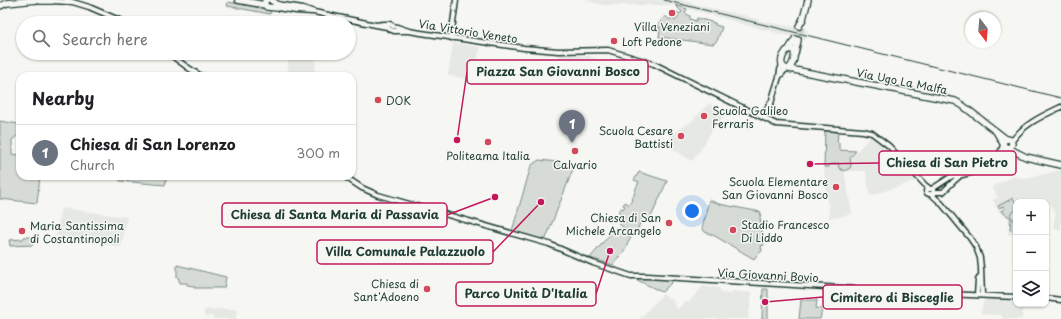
<!DOCTYPE html>
<meta charset="utf-8">
<style>
body{margin:0;font-family:"Playpen Sans",sans-serif;background:#f2f2f2;color:#202124}
.controls{position:absolute;right:12px;bottom:12px;display:grid;overflow:hidden;border-radius:8px;box-shadow:0 1px 3px #0004}
.controls button{width:36px;height:36px;display:grid;place-items:center;padding:0;border:0;border-bottom:1px solid #e0e0e0;background:#fff;color:#202124;font:20px sans-serif}
.compass{position:absolute;left:965px;top:12px;width:36px;height:36px;border-radius:50%;background:#fff;box-shadow:0 1px 3px #0004;rotate:164deg}
.you{position:absolute;left:692px;top:211px;width:14px;height:14px;margin:-10px;border:3px solid #fff;border-radius:50%;background:#1a73e8;box-shadow:0 0 0 6px #1a73e833}
.badge{display:grid;place-items:center;width:26px;height:26px;border-radius:50%;background:#ea580c;color:#fff;font-size:13px;font-weight:700}
.pin{position:absolute;translate:-50% -33px;filter:drop-shadow(0 1px 2px #0008)}
.pin::after{content:'';position:absolute;top:21px;width:14px;height:12px;background:inherit;clip-path:polygon(0 0,100% 0,50% 100%)}
.list{margin:0;padding:0;list-style:none}
h2{display:flex;justify-content:space-between;align-items:center;height:52px;margin:0;padding:0 16px;font-size:17px}
h2 small{font-size:13px;font-weight:400;color:#757577}
.list li{display:grid;grid-template-columns:26px 1fr auto;gap:12px;align-items:center;box-sizing:border-box;height:56px;padding:0 16px;border-top:1px solid #e0e0e0}
.list b{display:block;font-size:15px;white-space:nowrap}
.list p{margin:0;font-size:13px;white-space:nowrap;color:#757577}
.list em{font-size:13px;font-style:normal;color:#757577}
.icon{flex:none;width:22px;height:22px;fill:none;stroke:currentColor;stroke-width:2;stroke-linecap:round;stroke-linejoin:round}
.map{position:relative;flex:none;width:1061px;height:319px;overflow:hidden}
.search{position:absolute;background:#fff;box-shadow:0 1px 3px #0004;left:16px;top:16px;width:340px;height:44px;display:flex;align-items:center;gap:10px;box-sizing:border-box;padding:0 14px;border-radius:22px;color:#757577;font-size:15px}
.panel{position:absolute;background:#fff;box-shadow:0 1px 3px #0004;left:16px;top:72px;width:340px;height:108px;border-radius:12px}
.map>svg:first-child{display:block}
.built{fill:#e6e8e4}
.green{fill:#d6dbd6;stroke:#7a8c85}
.lines{fill:none;stroke-linecap:round;stroke-linejoin:round}
.major-tunnel{stroke:#cbd1cc;stroke-width:5.5;stroke-dasharray:5.5 3;stroke-linecap:butt}
.minor-casing{stroke:#1f3d34;stroke-width:7}
.major-casing{stroke:#1f3d34;stroke-width:8}
.minor{stroke:#f6f6f2;stroke-width:4}
.major{stroke:#f6f6f2;stroke-width:5.5}
.rail{stroke:#1f3d34;stroke-width:1}
.poi-dot{fill:#d1495b;stroke:#f6f6f2;stroke-width:1.5}
.labels{text-anchor:middle;dominant-baseline:central;stroke-width:3;stroke-linejoin:round;paint-order:stroke}
.poi-label{font-size:11px;fill:#1f3d34;stroke:#f6f6f2;text-anchor:start}
.street-label{font-size:11px;fill:#1f3d34;stroke:#f6f6f2}
.leader{fill:none;stroke:#c2185b;stroke-width:1.5}
.callout-dot{fill:#c2185b;stroke:#f6f6f2;stroke-width:1.5}
.callout{fill:#f6f6f2;stroke:#c2185b;stroke-width:1.5}
.callout-label{font-size:12px;text-anchor:middle;font-weight:bold;fill:#1f3d34}
</style>
<div class="map">
<svg width="1061" height="319" viewBox="0 0 1061 319">
<rect width="100%" height="100%" fill="#f6f6f2"/>
<filter id="ink" filterUnits="userSpaceOnUse"><feTurbulence type="fractalNoise" baseFrequency=".025" numOctaves="2"/><feDisplacementMap in="SourceGraphic" scale="8" xChannelSelector="R" yChannelSelector="G"/><feConvolveMatrix kernelMatrix="1 2 1 2 8 2 1 2 1" color-interpolation-filters="sRGB"/></filter>
<g filter="url(#ink)">
<path class="built" d="M583,0h98l33,9 33,7 15,5 46,9 -3,10 -63,-16 -12,-4 -55,-15h-71z
M453,43l27,4v5h-1l-3,16 -1,13 -27,-6z
M560,54l31,2v2h4l-2,14 -26,-1 1,-7h-9z
M316,55l-1,21h-27v-18z
M710,104l15,10 -16,21 -7,13 -1,-1 -1,2 1,1 -2,2h-1l-6,9 -24,-15 2,-6 1,-6 12,-7 8,-5 16,-17z
M871,136l19,15 28,29 -48,16 -4,-25h-22l8,42 -11,4 -12,1v-13l-1,-2h-1v-10l-1,-1 -2,-25h5v-2l9,-2 8,7 2,-1 3,-4 -1,-6z
M1060,170h1v60l-8,-1 1,-10 2,-4 -6,-12 -1,1v10l-3,4v-16h-30v31l-1,2 -7,-1 1,-15 -2,-2 -8,-5 -6,-12 5,-3 -6,-10 22,-11 12,3z
M61,208l66,9 -6,30 -65,-11z
M704,285l2,2 13,1 3,5 10,1v-3l20,2 -4,26h-109l24,-25 6,5 1,-1 3,2 1,3 -1,1 2,1 -1,1 4,3 5,-5 1,-2h5z
M989,298l27,2v4h8l-2,15h-20v-4l-21,-1 2,-11 2,-4z
M222,309h15v3l-1,1v6h-23v-3l-9,1v-7z"/>
<path class="green" d="M228,2l43,8 -1,4 -43,-8z
M675,5l12,4 -2,4 5,3v3l6,2 1,-3 18,5v2l7,2 -5,14 -4,3 -54,-7 1,-10h-4l9,-11 5,4 2,-2 3,3 4,-4 -3,-3 1,-2 3,2 2,-2z
M0,121l19,3 -1,11 -6,5v14l8,1v21h20l-3,27 -37,-4z
M825,131l13,1 -1,10 2,1v7l17,1 -6,7 1,7 -1,3 -6,3 -5,-3 -1,-5 -9,2v2h-5z
M539,160l28,3 3,1 3,5 -28,72 -32,-9 -1,-1 19,-65 2,-2z
M639,172l28,9 -15,34 -5,5 -3,-2h-2l-7,18 -16,-12 5,-7 -6,-6 3,-3 2,1 2,-3 -2,-1 2,-3 4,3 3,-5 -1,-1 3,-4 2,-7 3,-6 -5,-2z
M120,176h47l-2,9 -45,-4z
M1013,198l3,6v6l-6,4 4,7h2v12l-1,-2 -5,-1 1,-12 -10,-7 4,-2 -2,-3 -4,2 -1,-2z
M709,200l10,4 42,8 -1,5 4,28 -3,1 1,5 -5,4 -3,4 -41,-24 -8,-3 -3,-4z
M616,227l15,11 -4,6 1,1 -8,12 -1,-1 -6,9 -23,-7z
M24,237h8l1,8 -23,1 -1,-6 14,-1z
M177,265l49,12 -2,11h-30v-2l-7,-1v-2h-7l-2,-6h-1z
M639,276l37,2 -14,14 -25,-12z
M763,289h5v30h-6z
M801,300h16l-1,8 6,1 -2,10h-21z"/>
<g class="lines">
<path class="major-tunnel" d="M798,40l4,-13"/>
<g class="minor-casing">
<path id="minor" d="M66,0l23,7 28,12 8,4
M52,1l17,1
M277,4l26,4 11,4 62,13
M277,8l19,3 16,1
M387,24h3l3,2 4,1 -1,4h-2l-5,-2 -2,-3z
M387,24h-3l-8,1 11,2
M396,31h13l-12,-4
M409,31l12,2 103,15 34,3 50,-1 46,14 122,60 87,7 9,2 17,13 36,39 4,3
M451,38l5,-38
M168,53l19,14 14,9
M782,65l-2,5 -1,7 7,-8
M765,118c5,-5 5,-12 7,-18 2,-8 5,-16 7,-23
M765,118c0,-6 2,-11 6,-16
M1012,141c12,-17 30,-25 49,-34
M997,156l4,-5 2,-6
M344,176l18,12 16,7 171,49 44,19 38,13h16l276,17 93,4
M932,189l3,3 -1,2h-5l-2,-1 -1,-2 1,-2h5l20,-13 10,-1 16,-4 5,-3 21,-15 3,-5
M935,192h8l11,-11 7,-6
M931,194l10,9 29,35 6,9 4,11 1,10 1,27
M977,295l1,-15 2,-3
M1046,298l15,2"/>
</g>
<g class="major-casing">
<path id="major" d="M238,0l27,5
M266,0l-1,1v4l2,2 10,1v-4l-6,-4
M0,6l7,-3 29,-3 3,1h13l2,-1
M799,26l4,-7 5,-19
M789,49l6,-10
M795,54l3,-14
M789,69c4,-5 6,-12 5,-18l-3,-2c-3,1 -5,1 -6,4 -5,6 -5,16 4,16l166,32 7,4 44,34
M997,133l8,14 5,1 2,-4 -1,-4 -3,-1 -4,1 -1,3
M1008,148l18,9 35,8"/>
</g>
<use href="#minor" class="minor"/>
<use href="#major" class="major"/>
<path class="rail" d="M664,0l397,98"/>
</g>
</g>
<g class="poi-dot">
<circle cx="672" cy="13" r="4"/>
<circle cx="614" cy="41" r="4"/>
<circle cx="378" cy="100" r="4"/>
<circle cx="704" cy="116" r="4"/>
<circle cx="681" cy="136" r="4"/>
<circle cx="488" cy="142" r="4"/>
<circle cx="575" cy="151" r="4"/>
<circle cx="836" cy="187" r="4"/>
<circle cx="669" cy="223" r="4"/>
<circle cx="733" cy="230" r="4"/>
<circle cx="22" cy="231" r="4"/>
<circle cx="427" cy="289" r="4"/>
</g>
<g class="labels">
<g class="poi-label">
<text x="672" y="26" text-anchor="middle">Villa Veneziani</text>
<text x="622" y="41">Loft Pedone</text>
<text x="386" y="100">DOK</text>
<text x="712" y="110">Scuola Galileo<tspan x="712" dy="13">Ferraris</tspan></text>
<text x="673" y="130" text-anchor="end">Scuola Cesare<tspan x="673" dy="13">Battisti</tspan></text>
<text x="488" y="155" text-anchor="middle">Politeama Italia</text>
<text x="575" y="164" text-anchor="middle">Calvario</text>
<text x="828" y="181" text-anchor="end">Scuola Elementare<tspan x="828" dy="13">San Giovanni Bosco</tspan></text>
<text x="661" y="217" text-anchor="end">Chiesa di San<tspan x="661" dy="13">Michele Arcangelo</tspan></text>
<text x="741" y="224">Stadio Francesco<tspan x="741" dy="13">Di Liddo</tspan></text>
<text x="30" y="225">Maria Santissima<tspan x="30" dy="13">di Costantinopoli</tspan></text>
<text x="419" y="283" text-anchor="end">Chiesa di<tspan x="419" dy="13">Sant'Adoeno</tspan></text>
</g>
<g class="street-label">
<text transform="translate(468 31) rotate(9)">Via Vittorio Veneto</text>
<text transform="translate(902 81) rotate(11)">Via Ugo La Malfa</text>
<text transform="translate(768 275) rotate(3)">Via Giovanni Bovio</text>
</g>
</g>
<path class="leader" d="M457 140L467 72M810 164L879 163M495 197L447 215M541 202L493 252M610 251L596 294M765 302L823 297"/>
<g class="callout-dot">
<circle cx="457" cy="140" r="4"/>
<circle cx="810" cy="164" r="4"/>
<circle cx="495" cy="197" r="4"/>
<circle cx="541" cy="202" r="4"/>
<circle cx="610" cy="251" r="4"/>
<circle cx="765" cy="302" r="4"/>
</g>
<g class="callout">
<rect x="467" y="60" width="181" height="24" rx="4"/>
<rect x="879" y="151" width="137" height="24" rx="4"/>
<rect x="222" y="203" width="225" height="24" rx="4"/>
<rect x="317" y="240" width="176" height="24" rx="4"/>
<rect x="456" y="282" width="140" height="24" rx="4"/>
<rect x="823" y="285" width="139" height="24" rx="4"/>
</g>
<g class="callout-label">
<text x="558" y="76">Piazza San Giovanni Bosco</text>
<text x="947" y="167">Chiesa di San Pietro</text>
<text x="335" y="219">Chiesa di Santa Maria di Passavia</text>
<text x="405" y="256">Villa Comunale Palazzuolo</text>
<text x="526" y="298">Parco Unità D'Italia</text>
<text x="892" y="302">Cimitero di Bisceglie</text>
</g>
</svg>
<div class="controls">
<button>+</button>
<button>−</button>
<button><svg class="icon" aria-label="layers" viewBox="0 0 24 24"><path d="M12 4l9 5-9 5-9-5zM3 14l9 5 9-5"/></svg></button>
</div>
<svg class="compass" viewBox="-18 -18 36 36"><path d="M0-13l5 13h-10z" fill="#e53935"/><path d="M0 13l5-13h-10z" fill="#757577"/></svg>
<div class="you"></div>
<div class="pin badge" style="left:572px;top:143px;background:#6b7280">1</div>
<div class="search"><svg class="icon" aria-label="search" viewBox="0 0 24 24"><circle cx="10" cy="10" r="6"/><path d="M15 15l6 6"/></svg>Search here</div>
<section class="panel">
<h2>Nearby<small></small></h2>
<ul class="list">
<li><span class="badge" style="background:#6b7280">1</span><div><b>Chiesa di San Lorenzo</b><p>Church</p></div><em>300 m</em></li>
</ul>
</section>
</div>
